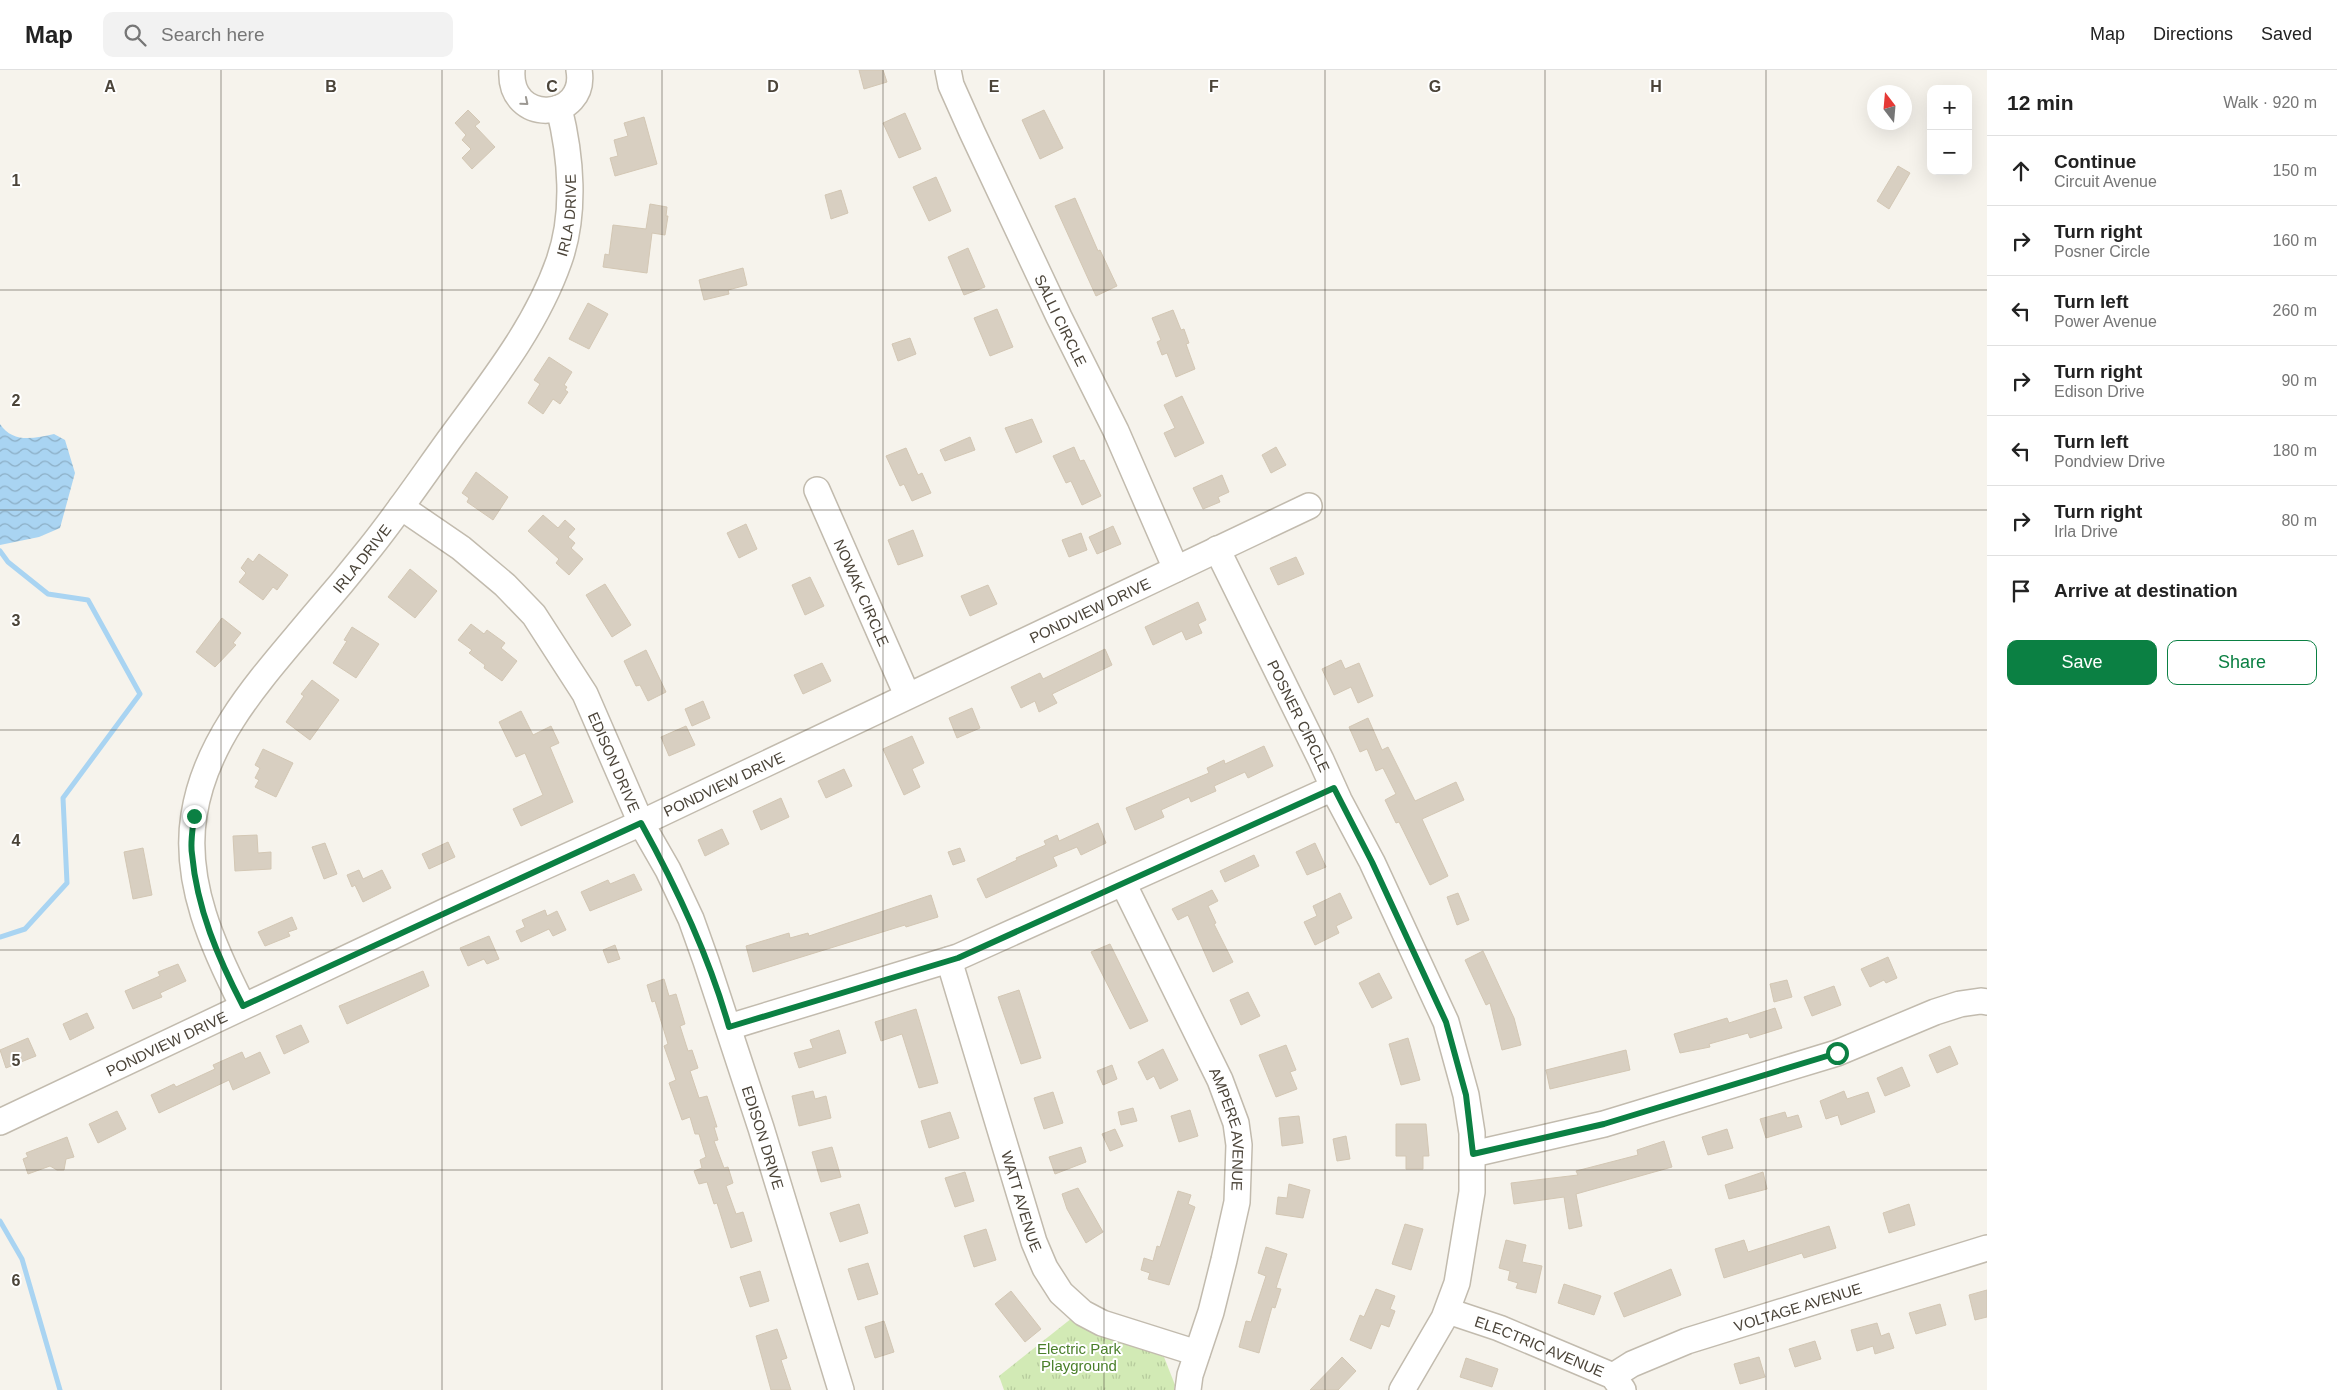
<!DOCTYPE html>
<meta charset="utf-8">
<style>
body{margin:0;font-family:Arial,sans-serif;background:#f2f2f2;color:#222}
.controls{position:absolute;right:15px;top:15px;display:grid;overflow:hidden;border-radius:10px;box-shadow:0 5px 20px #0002}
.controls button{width:45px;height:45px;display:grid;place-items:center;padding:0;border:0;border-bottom:1px solid #e0e0e0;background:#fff;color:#222;font:25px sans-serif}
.compass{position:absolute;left:1867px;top:15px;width:45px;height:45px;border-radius:50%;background:#fff;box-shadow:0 5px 20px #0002;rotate:344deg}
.stop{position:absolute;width:15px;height:15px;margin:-11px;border:4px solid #0b8043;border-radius:50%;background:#fff}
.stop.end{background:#0b8043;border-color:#fff;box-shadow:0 1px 5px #0008}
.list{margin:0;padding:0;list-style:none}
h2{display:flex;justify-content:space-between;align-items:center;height:65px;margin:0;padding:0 20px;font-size:21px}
h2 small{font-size:16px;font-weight:400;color:#767676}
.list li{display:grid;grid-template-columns:32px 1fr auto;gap:15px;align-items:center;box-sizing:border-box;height:70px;padding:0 20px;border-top:1px solid #e0e0e0}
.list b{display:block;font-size:19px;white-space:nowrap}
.list p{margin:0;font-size:16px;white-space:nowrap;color:#767676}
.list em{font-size:16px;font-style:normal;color:#767676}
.actions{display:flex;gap:10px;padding:15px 20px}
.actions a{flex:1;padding:11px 0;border:1px solid #0b8043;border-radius:10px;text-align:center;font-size:18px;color:#0b8043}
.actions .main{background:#0b8043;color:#fff}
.icon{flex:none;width:28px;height:28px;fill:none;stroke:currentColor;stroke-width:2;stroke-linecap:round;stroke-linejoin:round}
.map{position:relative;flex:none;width:1987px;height:1320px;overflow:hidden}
header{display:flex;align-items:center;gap:30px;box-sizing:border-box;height:70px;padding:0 25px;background:#fff;border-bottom:1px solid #e0e0e0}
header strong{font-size:24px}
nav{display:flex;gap:28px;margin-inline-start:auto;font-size:18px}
.search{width:350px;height:45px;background:#f2f2f2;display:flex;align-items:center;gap:12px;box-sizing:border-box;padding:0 18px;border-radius:10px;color:#767676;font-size:19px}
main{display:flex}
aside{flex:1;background:#fff}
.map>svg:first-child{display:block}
.park{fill:url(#park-tufts)}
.water{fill:url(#water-waves)}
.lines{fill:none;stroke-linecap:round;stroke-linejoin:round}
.stream{stroke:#a9d4f2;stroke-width:5}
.building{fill:#d8cfc1;stroke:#d3c7b4}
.minor-casing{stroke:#c2bbae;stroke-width:28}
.minor{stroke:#fff;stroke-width:25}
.oneway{stroke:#9c9892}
.route{stroke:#0b8043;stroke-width:6}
.grid{fill:none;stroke:#4b4439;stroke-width:1;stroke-opacity:0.55}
.labels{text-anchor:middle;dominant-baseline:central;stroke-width:4;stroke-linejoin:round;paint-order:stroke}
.street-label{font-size:15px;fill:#4b4439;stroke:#fff}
.park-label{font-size:15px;fill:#4a7f2a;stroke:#fff}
.grid-label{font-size:16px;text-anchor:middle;font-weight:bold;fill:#4b4439;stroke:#fff;stroke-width:4;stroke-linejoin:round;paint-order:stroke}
</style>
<header>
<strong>Map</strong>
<div class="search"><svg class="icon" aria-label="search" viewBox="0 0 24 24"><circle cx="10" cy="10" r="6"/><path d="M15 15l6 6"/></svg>Search here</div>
<nav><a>Map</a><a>Directions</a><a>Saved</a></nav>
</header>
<main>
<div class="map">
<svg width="1987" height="1320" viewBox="0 0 1987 1320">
<defs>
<pattern id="park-tufts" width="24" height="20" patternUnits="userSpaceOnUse" patternTransform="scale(1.25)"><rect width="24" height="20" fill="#d2eab5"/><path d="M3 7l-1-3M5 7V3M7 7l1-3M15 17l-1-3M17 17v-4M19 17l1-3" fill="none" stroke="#b6ca9c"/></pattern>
<pattern id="water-waves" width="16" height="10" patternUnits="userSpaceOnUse" patternTransform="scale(1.25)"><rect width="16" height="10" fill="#a9d4f2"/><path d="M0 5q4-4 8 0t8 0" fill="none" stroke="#8caec5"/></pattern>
</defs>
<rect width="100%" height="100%" fill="#f6f3ec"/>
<path class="park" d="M1072,1248l92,39 11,28 -1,5h-170l-5,-14z"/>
<path class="water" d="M0,354c13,20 35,14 54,10l11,6 10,33 -15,55 -21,9 -39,8z"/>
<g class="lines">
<path class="stream" d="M0,481l8,11 40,32 40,6 52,94 -77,104 4,85 -42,46 -25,8
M0,1151l22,38 38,131"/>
</g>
<path class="building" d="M859,0h24l4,12 -23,7z
M468,40l12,12 -5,4 20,21 -23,22 -10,-11 9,-9 -9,-9 4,-5 -11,-12z
M1044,40l19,38 -23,11 -18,-39z
M905,43l16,36 -22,9 -16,-35z
M644,47l13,47 -42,12 -5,-18 8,-2 -4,-16 14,-4 -4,-13z
M1898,96l12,7 -21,36 -12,-8z
M936,107l15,34 -22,10 -16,-34z
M841,120l7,23 -17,6 -6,-24z
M1075,128l23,53 2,-1 17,36 -21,10 -41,-90z
M650,134l17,3 -1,9h2l-3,19 -13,-2 -5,40 -44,-6 2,-13 4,1 4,-30 33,4z
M968,178l17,39 -21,8 -16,-38z
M743,198l4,17 -19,5 1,4 -25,6 -5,-20z
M588,233l20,11 -19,35 -20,-10z
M997,239l16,38 -23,9 -16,-38z
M1173,240l8,20 3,-1 5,14 -3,1 9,25 -19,8 -9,-24 -5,2 -5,-13 4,-2 -9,-22z
M910,268l6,16 -18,7 -6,-17z
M549,287l23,15 -8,13 3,2 -2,3 3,2 -8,12 -7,-5 -10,15 -15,-11 12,-19 -6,-4z
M1182,326l22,47 -29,14 -11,-24 11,-5 -11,-23z
M1032,349l10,23 -26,11 -11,-25z
M970,367l5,13 -30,11 -5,-11z
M1074,377l6,14 4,-1 17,36 -19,9 -11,-24 -5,2 -13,-27z
M1276,377l10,18 -15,8 -9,-18z
M906,378l12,27 4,-2 9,20 -19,8 -8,-17 -4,2 -14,-30z
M476,402l32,25 -15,23 -26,-18 2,-4 -7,-5z
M1222,405l7,17 -11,5 2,5 -17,7 -10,-21z
M543,445l15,13 7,-8 10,9 -7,8 7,6 -4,5 12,11 -14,16 -13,-12 3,-4 -31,-28z
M746,454l11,25 -18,9 -12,-25z
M1113,456l8,18 -24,10 -8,-17z
M913,460l10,26 -25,9 -10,-25z
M1081,463l6,17 -18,7 -7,-17z
M259,484l29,21 -11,15 -4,-3 -10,13 -24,-18 7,-9 -5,-5 7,-10 5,4z
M1296,487l8,17 -26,11 -8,-17z
M410,499l27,22 -22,27 -27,-21z
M810,507l14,29 -19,9 -13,-30z
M605,514l26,41 -19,12 -26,-42z
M988,515l9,19 -27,12 -9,-20z
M1198,532l8,18 -8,4 4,9 -16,7 -4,-9 -29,14 -8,-18z
M222,548l19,15 -8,10 3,2 -21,22 -19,-15z
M471,554l13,10 3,-4 18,13 -4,5 16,13 -15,20 -18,-13 1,-3 -16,-12 3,-3 -14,-10z
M352,557l27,17 -23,34 -23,-15 14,-22 -3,-1z
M1105,579l7,16 -60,29 5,9 -18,9 -4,-11 -14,7 -10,-21 29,-14 3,6z
M646,580l20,42 -18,9 -8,-16 -4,1 -12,-25z
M1341,590l4,9 14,-6 14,33 -15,7 -7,-16 -17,8 -12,-26z
M822,593l9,18 -28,13 -9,-19z
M312,610l27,20 -29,40 -24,-18 18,-26 -3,-2z
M703,631l7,17 -18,8 -7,-17z
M972,638l8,20 -23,10 -8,-20z
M521,641l12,24 18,-9 8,17 -9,4 23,55 -52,24 -8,-17 30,-14 -18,-42 -9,4 -17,-35z
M1368,648l14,32 6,-3 27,54 41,-19 8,18 -42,19 26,57 -18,9 -31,-63 -3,1 -11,-23 11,-6 -13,-26 -7,3 -9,-22 -7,3 -11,-25z
M686,656l9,19 -26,11 -8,-19z
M912,666l12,27 -12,6 8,18 -16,8 -21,-46z
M1264,676l9,20 -25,12 -3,-6 -31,14 2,5 -25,11 -2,-5 -28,13 3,7 -29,13 -9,-22 83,-35 -2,-5 17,-8 1,4z
M263,679l30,14 -17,34 -21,-10 4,-7 -4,-2 5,-10 -5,-3z
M844,699l8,17 -26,12 -8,-17z
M781,728l8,19 -28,13 -8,-19z
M1098,753l8,20 -25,12 -4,-8 -24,10 4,9 -71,32 -9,-19 40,-19 -1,-2 30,-13 -2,-4 13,-6 2,6z
M722,759l7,15 -24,12 -7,-16z
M257,765l1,18 13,-1v17l-36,2 -2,-35z
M448,772l7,15 -26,12 -7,-15z
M325,773l12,31 -13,5 -12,-32z
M1315,773l11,24 -19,8 -11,-23z
M143,778l9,47 -19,4 -9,-47z
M960,778l5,13 -12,4 -5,-13z
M1254,785l5,11 -34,16 -5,-11z
M359,800l4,9 19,-9 9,18 -28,14 -8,-17 -3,2 -5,-12z
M634,804l8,16 -52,21 -9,-19 27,-12 2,4z
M1212,820l6,11 -10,5 8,17 -2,1 19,38 -20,10 -25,-57 -10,5 -6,-11z
M1340,823l12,25 -16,8 3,7 -24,12 -11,-23 13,-6 -4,-10z
M1458,823l11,27 -12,5 -10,-28z
M931,825l7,22 -32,10 -1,-2 -152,47 -7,-26 43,-13 1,5 18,-5 1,3z
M545,840l2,6 10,-5 9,19 -13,6 -4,-7 -28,13 -5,-11 9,-4 -3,-7z
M292,847l5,12 -9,3 2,4 -25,10 -7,-14z
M489,866l10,23 -12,5 -3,-5 -16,7 -8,-18z
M1110,874l38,77 -18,8 -39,-77z
M615,875l5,14 -12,4 -5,-13z
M1483,881l31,67 7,27 -19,5 -12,-47 -4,2 -21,-45z
M1888,887l9,21 -11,5 -2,-3 -14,7 -9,-18z
M178,894l8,17 -26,12 2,4 -29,12 -8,-18 35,-15 -2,-4z
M423,901l6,15 -82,38 -8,-18z
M1379,903l13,25 -20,10 -13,-25z
M664,909l5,17 7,-2 9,30 -5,2 8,25 4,-1 6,18 -8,3 9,27 8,-2 10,31h-3l4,13 -4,1 10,27 4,-1 5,16 -7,3 10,28 7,-2 9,29 -21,7 -14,-45 -3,1 -7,-22 -8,2 -5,-13 8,-3 -2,-8 6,-3 -7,-23h-4l-5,-17 -8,3 -13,-37 7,-3 -12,-34 4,-2 -13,-43 -3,1 -5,-17z
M1787,910l5,17 -18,5 -4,-18z
M1834,916l7,19 -29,11 -8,-19z
M1019,920l22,68 -20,6 -23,-67z
M1248,922l12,24 -19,9 -11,-25z
M1775,938l7,20 -32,10 -2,-5 -39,11 1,3 -30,6 -6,-19 53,-16 2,5z
M916,939l22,74 -19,5 -17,-54 -21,7 -6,-19z
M87,943l7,15 -24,12 -7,-16z
M301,955l8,17 -25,12 -8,-18z
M839,960l7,23 -47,15 -5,-15 19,-5 -3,-8z
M28,968l8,18 -30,12 -6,-18z
M1408,968l12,42 -19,5 -12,-41z
M1286,975l10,25 -6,2 7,17 -21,8 -17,-42z
M1950,976l8,18 -21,9 -8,-18z
M1163,979l15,31 -18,9 -6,-13 -7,4 -9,-18z
M1626,980l4,20 -80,19 -4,-19z
M242,982l3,7 15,-7 10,21 -37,17 -4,-10 -70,33 -8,-18 23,-11 2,3 39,-18 -2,-4z
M1112,995l5,14 -14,6 -6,-14z
M1902,997l8,19 -25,10 -8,-18z
M813,1021l2,8 11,-3 5,22 -32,8 -7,-30z
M1844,1021l3,8 21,-7 7,20 -34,13 -3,-10 -12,4 -6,-18z
M1053,1022l10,31 -19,6 -10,-31z
M1133,1038l4,13 -16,4 -3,-13z
M1190,1040l8,26 -19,6 -8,-26z
M117,1041l9,18 -28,14 -9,-19z
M950,1042l9,26 -30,10 -8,-27z
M1785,1042l2,6 11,-3 4,12 -36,11 -6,-19z
M1299,1046l4,27 -21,3 -3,-28z
M1396,1054h30l3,32h-6v13h-17v-13h-10z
M1115,1059l8,17 -13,5 -8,-17z
M1727,1059l6,19 -25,7 -6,-18z
M1346,1066l4,23 -13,2 -4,-22z
M67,1067l7,20 -8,2 -2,11h-7l-7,-4 -22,8 -5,-15 5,-2 -2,-4z
M1664,1071l8,26 -96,27 6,32 -13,3 -5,-32 -50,7 -3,-21 67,-8 -2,-4 62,-16 -1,-5z
M832,1077l9,30 -20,5 -9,-30z
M1081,1077l5,15 -31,12 -6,-17z
M965,1102l9,29 -19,6 -10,-29z
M1763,1102l4,17 -38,10 -4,-14z
M1289,1114l21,6 -7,28 -27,-4 2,-17 9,1z
M1078,1118l25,44 -17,11 -19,-34 -5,-15z
M1178,1121l13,4 -3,9 7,3 -26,78 -21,-6 2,-6 -9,-3 3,-12 9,3 4,-15 3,1z
M859,1134l9,29 -28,9 -10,-29z
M1909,1134l6,21 -26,8 -6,-20z
M1405,1154l18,5 -12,41 -19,-6z
M1829,1156l7,22 -32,10 -2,-5 -78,25 -9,-29 29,-9 4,12z
M986,1159l10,31 -22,7 -10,-31z
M1506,1170l20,5 -4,17 20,4 -6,27 -20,-5 2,-5 -10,-3 2,-9 -11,-3z
M1266,1177l21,7 -11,34 5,1 -6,19 -3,-1 -13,46 -20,-6 7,-26 5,1 15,-46 -8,-3z
M868,1193l10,31 -20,6 -10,-31z
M1671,1199l10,26 -57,22 -10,-24z
M760,1201l9,30 -19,6 -10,-30z
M1564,1214l37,12 -7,19 -36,-12z
M1376,1219l19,7 -5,13 5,2 -6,16 -8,-3 -10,25 -21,-9 10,-25 4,2z
M1987,1220v27l-12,3 -6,-25z
M1011,1221l30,38 -16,13 -30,-38z
M1940,1234l6,21 -30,9 -7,-21z
M884,1251l10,31 -19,6 -10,-31z
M1877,1253l4,13 8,-3 5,15 -19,6 -2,-8 -16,5 -6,-21z
M777,1259l10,29 -6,2 10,30h-20l-15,-54z
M1815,1271l6,18 -26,8 -6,-18z
M1342,1287l14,14 -18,19h-28z
M1759,1287l6,20 -25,7 -6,-20z
M1466,1288l32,11 -6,18 -32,-10z"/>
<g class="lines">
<g class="minor-casing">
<g id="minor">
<path d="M512,0c-4,56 76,51 67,0"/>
<path id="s1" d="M948,0l3,15 21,47 87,185 57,114 60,138"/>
<path id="s2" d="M817,420l90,205"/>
<path id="s3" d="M401,437l60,41 44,37 29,30 51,79 56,129 27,47 23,49 15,42 55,167 80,262"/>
<path id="s4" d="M1217,479l104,211 18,40 33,62 74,160 20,73 6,38v59l-15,91 -13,35 -42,72"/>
<path id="s5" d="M1123,813l97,197 16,43 3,22 -2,57 -13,58 -13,52 -21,63 -2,15"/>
<path id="s6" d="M949,890l85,282 11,26 16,25 22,20 19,10 95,30"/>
<path id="s7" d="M243,936c-29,-57 -60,-124 -49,-191 12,-78 68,-137 117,-196 20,-23 40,-47 59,-71 28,-35 53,-72 79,-108 41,-56 87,-113 110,-179 17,-48 12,-105 0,-153"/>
<path d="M729,957l229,-70 375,-169"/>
<path id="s8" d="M0,1052l448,-212 193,-87 668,-317"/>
<path d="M1473,1084l131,-30 233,-71 98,-41 25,-8 21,-3 6,1"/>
<path id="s9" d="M1448,1241l51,17 114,48 10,14"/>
<path id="s10" d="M1613,1306l19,-12 55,-23 300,-93"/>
</g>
</g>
<use href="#minor" class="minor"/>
</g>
<defs><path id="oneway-chevron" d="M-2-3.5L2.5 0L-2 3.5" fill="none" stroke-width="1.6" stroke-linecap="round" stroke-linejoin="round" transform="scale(1.25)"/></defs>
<use class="oneway" href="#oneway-chevron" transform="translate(525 32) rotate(40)"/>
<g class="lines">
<path class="route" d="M194,746c-1,12 -4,26 -2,38 5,55 26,104 51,152l398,-183c36,65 68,133 88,204l229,-69 376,-170 38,74 74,160 20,73 7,59 131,-30 233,-71"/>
</g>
<path class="grid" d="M221,0v1320M442,0v1320M662,0v1320M883,0v1320M1104,0v1320M1325,0v1320M1545,0v1320M1766,0v1320M0,220h1987M0,440h1987M0,660h1987M0,880h1987M0,1100h1987"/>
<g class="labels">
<g class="street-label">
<text stroke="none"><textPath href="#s7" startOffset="916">IRLA DRIVE</textPath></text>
<text stroke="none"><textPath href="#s1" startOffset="275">SALLI CIRCLE</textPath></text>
<text stroke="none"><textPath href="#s7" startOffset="511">IRLA DRIVE</textPath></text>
<text stroke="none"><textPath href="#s2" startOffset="112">NOWAK CIRCLE</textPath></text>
<text stroke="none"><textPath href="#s8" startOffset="1204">PONDVIEW DRIVE</textPath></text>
<text stroke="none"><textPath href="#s4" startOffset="186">POSNER CIRCLE</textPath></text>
<text stroke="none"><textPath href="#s3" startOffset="340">EDISON DRIVE</textPath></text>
<text stroke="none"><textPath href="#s8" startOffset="799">PONDVIEW DRIVE</textPath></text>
<text stroke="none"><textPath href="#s8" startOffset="184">PONDVIEW DRIVE</textPath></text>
<text stroke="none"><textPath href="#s5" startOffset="270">AMPERE AVENUE</textPath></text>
<text stroke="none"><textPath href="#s3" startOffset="745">EDISON DRIVE</textPath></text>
<text stroke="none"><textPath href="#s6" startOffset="252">WATT AVENUE</textPath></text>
<text stroke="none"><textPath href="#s10" startOffset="198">VOLTAGE AVENUE</textPath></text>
<text stroke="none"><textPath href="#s9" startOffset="98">ELECTRIC AVENUE</textPath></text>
</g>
<g class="park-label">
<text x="1079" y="1278">Electric Park<tspan x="1079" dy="17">Playground</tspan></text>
</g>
</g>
<g class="grid-label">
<text x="110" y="22">A</text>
<text x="331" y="22">B</text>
<text x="552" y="22">C</text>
<text x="773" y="22">D</text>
<text x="994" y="22">E</text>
<text x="1214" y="22">F</text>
<text x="1435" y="22">G</text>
<text x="1656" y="22">H</text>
<text x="16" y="116">1</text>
<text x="16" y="336">2</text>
<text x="16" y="556">3</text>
<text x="16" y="776">4</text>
<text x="16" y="996">5</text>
<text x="16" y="1216">6</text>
</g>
</svg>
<div class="controls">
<button>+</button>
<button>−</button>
</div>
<svg class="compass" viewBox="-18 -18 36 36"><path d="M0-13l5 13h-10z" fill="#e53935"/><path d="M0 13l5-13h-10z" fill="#767676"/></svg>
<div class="stop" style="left:1837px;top:983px"></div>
<div class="stop end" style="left:194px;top:746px"></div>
</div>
<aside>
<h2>12 min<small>Walk · 920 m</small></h2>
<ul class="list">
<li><svg class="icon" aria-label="ahead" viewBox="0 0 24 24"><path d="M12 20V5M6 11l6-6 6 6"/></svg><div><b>Continue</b><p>Circuit Avenue</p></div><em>150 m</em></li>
<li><svg class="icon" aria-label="right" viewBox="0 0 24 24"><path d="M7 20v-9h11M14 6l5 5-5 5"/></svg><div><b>Turn right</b><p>Posner Circle</p></div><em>160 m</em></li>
<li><svg class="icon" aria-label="left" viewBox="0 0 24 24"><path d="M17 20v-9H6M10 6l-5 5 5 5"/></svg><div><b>Turn left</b><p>Power Avenue</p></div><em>260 m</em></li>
<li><svg class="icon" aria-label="right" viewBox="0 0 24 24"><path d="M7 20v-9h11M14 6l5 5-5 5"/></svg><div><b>Turn right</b><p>Edison Drive</p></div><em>90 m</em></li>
<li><svg class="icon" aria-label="left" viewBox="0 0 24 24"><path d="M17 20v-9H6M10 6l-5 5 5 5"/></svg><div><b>Turn left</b><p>Pondview Drive</p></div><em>180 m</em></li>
<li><svg class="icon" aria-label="right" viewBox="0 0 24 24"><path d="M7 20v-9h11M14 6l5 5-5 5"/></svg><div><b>Turn right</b><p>Irla Drive</p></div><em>80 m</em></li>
<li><svg class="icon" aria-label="arrive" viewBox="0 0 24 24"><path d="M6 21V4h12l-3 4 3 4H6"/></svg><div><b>Arrive at destination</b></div></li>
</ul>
<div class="actions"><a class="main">Save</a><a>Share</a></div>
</aside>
</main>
